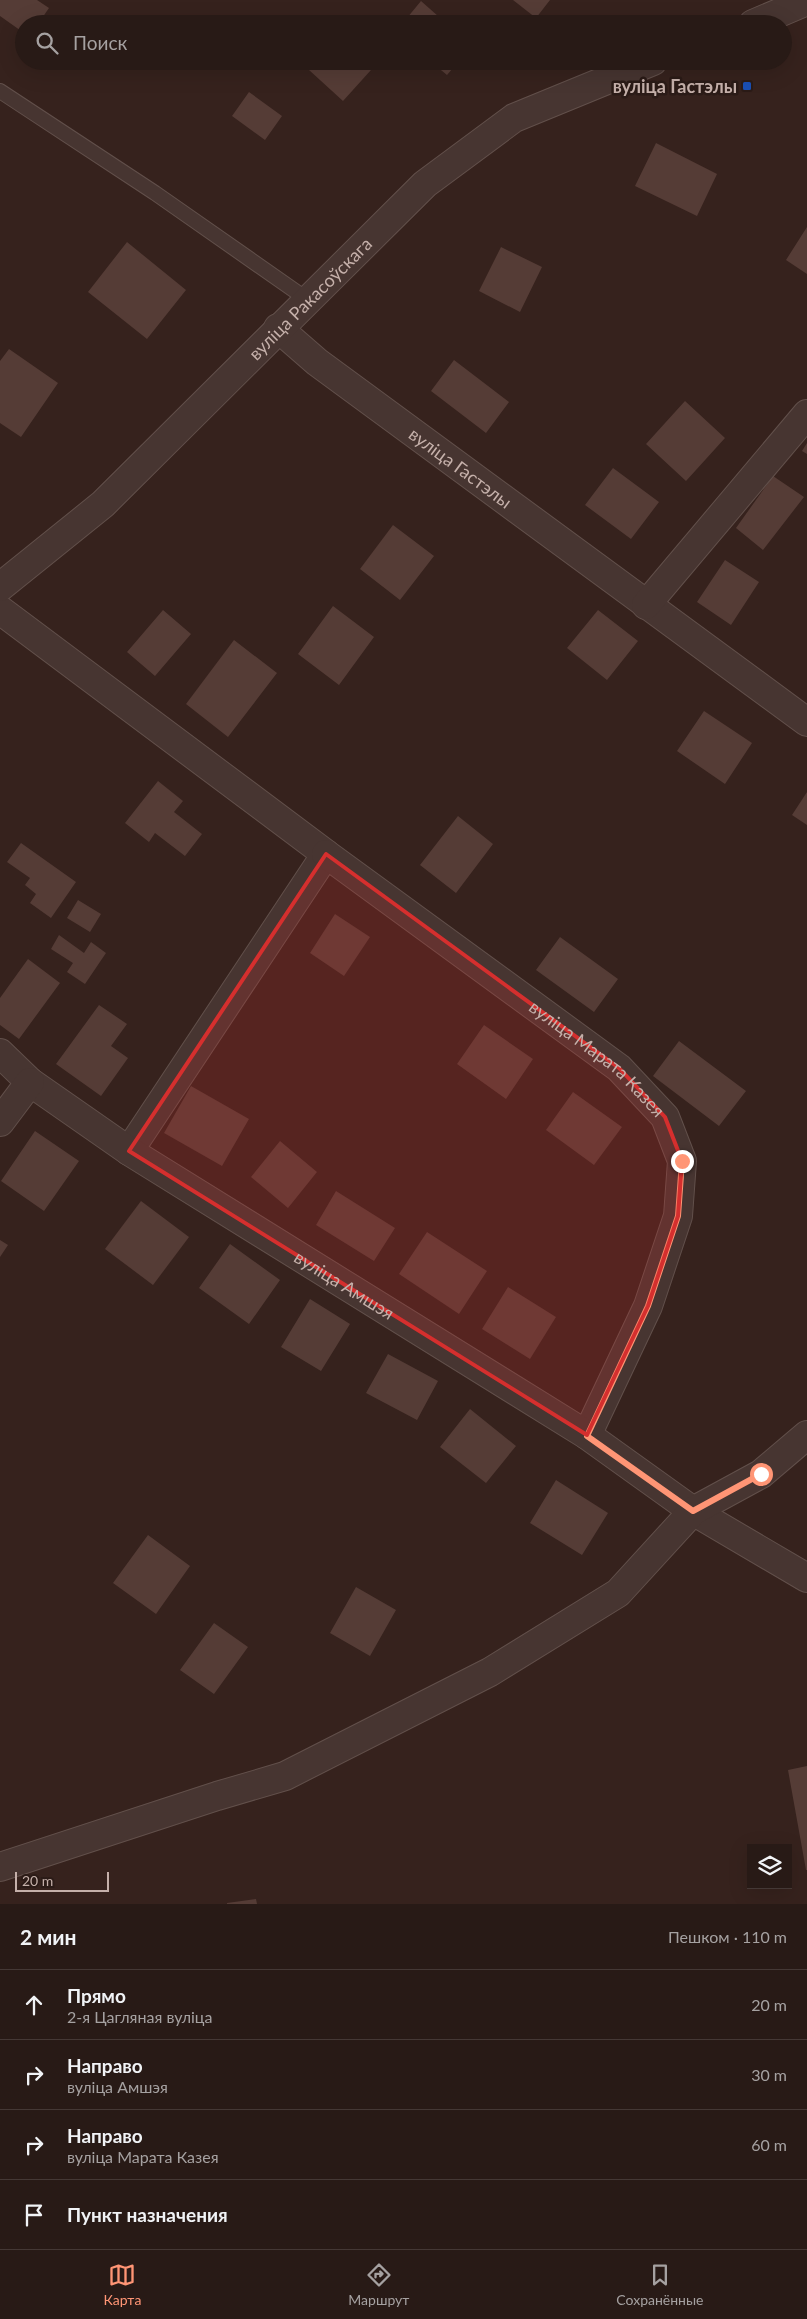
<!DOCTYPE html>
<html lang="ru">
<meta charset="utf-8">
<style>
body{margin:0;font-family:Lato,sans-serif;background:#342723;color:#f1f3f6}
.controls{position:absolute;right:15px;bottom:15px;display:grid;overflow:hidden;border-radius:0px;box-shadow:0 5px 20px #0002}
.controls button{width:45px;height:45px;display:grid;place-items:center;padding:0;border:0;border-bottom:1px solid #443835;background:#281a16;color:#f1f3f6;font:25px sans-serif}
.scale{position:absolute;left:15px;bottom:12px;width:94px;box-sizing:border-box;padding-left:5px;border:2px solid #c5b0aa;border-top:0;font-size:14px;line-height:18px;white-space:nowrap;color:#c5b0aa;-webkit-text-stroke:4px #2b1b17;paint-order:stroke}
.stop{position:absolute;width:15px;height:15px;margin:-11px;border:4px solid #ff9575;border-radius:50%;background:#fff}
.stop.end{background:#ff9575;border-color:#fff;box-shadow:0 1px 5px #0008}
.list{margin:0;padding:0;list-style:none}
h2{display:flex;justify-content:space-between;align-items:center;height:65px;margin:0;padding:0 20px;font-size:21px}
h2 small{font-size:16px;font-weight:400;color:#a5a1a1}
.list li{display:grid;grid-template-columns:32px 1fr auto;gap:15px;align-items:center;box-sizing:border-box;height:70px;padding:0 20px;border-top:1px solid #443835}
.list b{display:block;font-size:19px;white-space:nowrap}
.list p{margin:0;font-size:16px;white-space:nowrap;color:#a5a1a1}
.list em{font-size:16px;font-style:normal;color:#a5a1a1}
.icon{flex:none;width:28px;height:28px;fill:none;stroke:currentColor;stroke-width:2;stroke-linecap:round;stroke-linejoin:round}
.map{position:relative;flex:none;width:807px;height:1904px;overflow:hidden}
.search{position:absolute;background:#281a16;box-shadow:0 5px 20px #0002;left:15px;right:15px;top:15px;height:55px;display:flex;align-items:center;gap:12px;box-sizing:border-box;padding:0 18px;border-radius:28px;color:#a5a1a1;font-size:19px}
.sheet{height:345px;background:#281a16}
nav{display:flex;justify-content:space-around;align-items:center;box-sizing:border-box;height:70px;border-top:1px solid #443835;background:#281a16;font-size:14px;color:#a5a1a1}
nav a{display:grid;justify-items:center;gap:2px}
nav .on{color:#ff9575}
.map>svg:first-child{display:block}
.building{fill:#553c36}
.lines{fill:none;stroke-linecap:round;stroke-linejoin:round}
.service-casing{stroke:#62504b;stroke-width:16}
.minor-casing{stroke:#62504b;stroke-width:30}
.tertiary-casing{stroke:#62504b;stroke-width:30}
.service{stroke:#473531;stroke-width:14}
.minor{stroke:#473531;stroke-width:28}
.tertiary{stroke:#473531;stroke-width:28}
.route{stroke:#ff9575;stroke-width:6}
.marked{fill:#d52f2e;fill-opacity:0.2;stroke:#d52f2e;stroke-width:4;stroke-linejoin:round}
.transit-dot{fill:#1a4fb4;stroke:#2b1b17;stroke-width:2}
.labels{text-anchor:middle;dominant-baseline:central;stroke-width:5;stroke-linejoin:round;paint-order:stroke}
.poi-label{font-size:18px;font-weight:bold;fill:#c5b0aa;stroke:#2b1b17;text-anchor:end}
.street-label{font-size:18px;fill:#c5b0aa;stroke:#2b1b17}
</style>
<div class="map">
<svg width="807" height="1904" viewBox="0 0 807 1904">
<rect width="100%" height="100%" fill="#36221d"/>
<path class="building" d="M0,0h37l12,8 -11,16h-14v9l-24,-17z
M513,0h37l-14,18z
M421,1l26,23h-45z
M317,61h44l10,9 -28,31 -34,-31z
M430,61h29l-12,14z
M249,92l33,24 -17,24 -33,-24z
M656,143l61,31 -20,42 -62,-30z
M807,227v47l-21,-14z
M127,242l59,48 -39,49 -59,-47z
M501,247l41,20 -22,45 -41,-21z
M9,349l49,34 -37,54 -21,-14v-62z
M454,360l55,42 -23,31 -55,-42z
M685,401l40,37 -39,43 -40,-37z
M807,443v11l-5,-3z
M613,468l46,34 -28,37 -46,-34z
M773,476l31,21 -41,53 -27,-22z
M393,525l41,31 -34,44 -40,-31z
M725,560l34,22 -28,43 -34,-23z
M333,606l41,31 -35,48 -41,-31z
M163,610l28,24 -36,42 -28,-24z
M598,610l40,31 -31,39 -40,-32z
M234,640l43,33 -49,64 -42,-33z
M704,711l48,32 -27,41 -48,-33z
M158,781l25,20 -9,11 28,22 -17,22 -30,-23 -6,9 -24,-19z
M807,792v33l-15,-10z
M458,816l35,28 -37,49 -36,-28z
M21,843l55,39 -25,36 -21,-15 6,-9 -11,-9 5,-7 -23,-16z
M78,900l23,14 -11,18 -23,-14z
M335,914l35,23 -26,39 -34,-23z
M59,935l25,18 7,-11 15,11 -21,31 -18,-12 6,-9 -22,-14z
M560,937l58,42 -24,33 -58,-42z
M28,959l32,24 -41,56 -19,-14v-27z
M99,1005l28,19 -16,22 17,12 -27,38 -45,-32z
M484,1025l49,34 -27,40 -49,-35z
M679,1041l67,50 -27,35 -66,-50z
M191,1086l58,33 -27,47 -58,-33z
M573,1092l49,35 -28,38 -48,-35z
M35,1131l44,30 -35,50 -43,-30z
M280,1141l37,31 -29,36 -37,-31z
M336,1191l59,37 -21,33 -58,-36z
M141,1201l48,36 -36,48 -48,-36z
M427,1232l60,39 -28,43 -60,-40z
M0,1240l8,5 -8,12z
M230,1244l50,36 -31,44 -50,-36z
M508,1287l48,30 -26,42 -48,-30z
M310,1299l40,25 -29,47 -40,-24z
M388,1354l50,27 -21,39 -51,-27z
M470,1409l46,37 -30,37 -46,-36z
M556,1480l52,33 -26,42 -52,-32z
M148,1535l42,31 -34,48 -43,-31z
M356,1587l40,23 -26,46 -40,-23z
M214,1623l34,24 -34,47 -34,-24z
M807,1766v104h-1l-18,-100z
M256,1899l1,5h-30v-1z"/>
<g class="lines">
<g class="service-casing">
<path id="service" d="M0,91l155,102 153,107"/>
</g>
<g class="minor-casing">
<g id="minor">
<path id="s1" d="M278,328l39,34 490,360"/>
<path d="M646,605l161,-191"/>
<path d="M0,610l326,244 -197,297"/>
<path id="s2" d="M326,854l293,214 46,49 17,44 -4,55 -30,90 -61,129"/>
<path id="s3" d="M0,1053l30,29 99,69 458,284 106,76 114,67"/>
<path d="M0,1122l30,-40"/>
<path d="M0,1867l217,-71 68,-20 205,-104 128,-79 75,-82 68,-37 46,-39"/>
</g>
</g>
<g class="tertiary-casing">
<g id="tertiary">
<path d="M753,24l54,-23"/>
<path id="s4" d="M0,587l103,-83 322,-320 89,-66 139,-57"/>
</g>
</g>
<use href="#service" class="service"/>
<use href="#minor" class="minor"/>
<use href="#tertiary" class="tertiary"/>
</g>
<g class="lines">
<path class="route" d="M682,1161l-4,55 -30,90 -61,130 106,75 68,-37"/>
</g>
<path class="marked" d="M326,854l293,214 46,49 17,44 -4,55 -30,90 -61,129 -458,-284z"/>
<rect class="transit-dot" x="742" y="81" width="10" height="10" rx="2.5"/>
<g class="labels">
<g class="poi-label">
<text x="737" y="86">вуліца Гастэлы</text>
</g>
<g class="street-label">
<text stroke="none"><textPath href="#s4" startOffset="424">вуліца Ракасоўскага</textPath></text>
<text stroke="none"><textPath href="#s1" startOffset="230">вуліца Гастэлы</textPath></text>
<text stroke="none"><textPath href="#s2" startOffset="340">вуліца Марата Казея</textPath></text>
<text stroke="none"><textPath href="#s3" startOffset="416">вуліца Амшэя</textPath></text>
</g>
</g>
</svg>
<div class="controls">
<button><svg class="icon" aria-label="layers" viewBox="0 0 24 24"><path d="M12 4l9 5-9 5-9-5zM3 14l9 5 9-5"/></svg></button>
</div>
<div class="scale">20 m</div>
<div class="stop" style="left:761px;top:1474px"></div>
<div class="stop end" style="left:682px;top:1161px"></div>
<div class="search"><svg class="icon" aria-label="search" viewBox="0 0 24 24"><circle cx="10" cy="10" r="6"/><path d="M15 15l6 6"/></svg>Поиск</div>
</div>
<section class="sheet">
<h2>2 мин<small>Пешком · 110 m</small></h2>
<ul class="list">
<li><svg class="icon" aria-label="ahead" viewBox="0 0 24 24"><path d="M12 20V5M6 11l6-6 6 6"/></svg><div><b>Прямо</b><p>2-я Цагляная вуліца</p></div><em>20 m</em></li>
<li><svg class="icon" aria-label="right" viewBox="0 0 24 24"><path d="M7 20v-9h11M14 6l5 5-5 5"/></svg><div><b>Направо</b><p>вуліца Амшэя</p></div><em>30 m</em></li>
<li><svg class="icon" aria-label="right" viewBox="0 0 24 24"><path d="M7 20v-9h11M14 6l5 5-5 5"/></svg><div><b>Направо</b><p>вуліца Марата Казея</p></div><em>60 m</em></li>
<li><svg class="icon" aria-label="arrive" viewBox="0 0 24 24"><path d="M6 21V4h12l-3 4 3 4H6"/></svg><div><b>Пункт назначения</b></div></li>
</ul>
</section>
<nav>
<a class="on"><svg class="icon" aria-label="map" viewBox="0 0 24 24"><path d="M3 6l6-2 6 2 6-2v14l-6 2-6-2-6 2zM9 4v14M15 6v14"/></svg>Карта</a>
<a><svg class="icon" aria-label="directions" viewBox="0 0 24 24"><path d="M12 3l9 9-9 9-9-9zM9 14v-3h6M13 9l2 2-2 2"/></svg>Маршрут</a>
<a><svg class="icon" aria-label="saved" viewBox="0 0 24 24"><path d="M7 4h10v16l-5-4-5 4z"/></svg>Сохранённые</a>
</nav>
